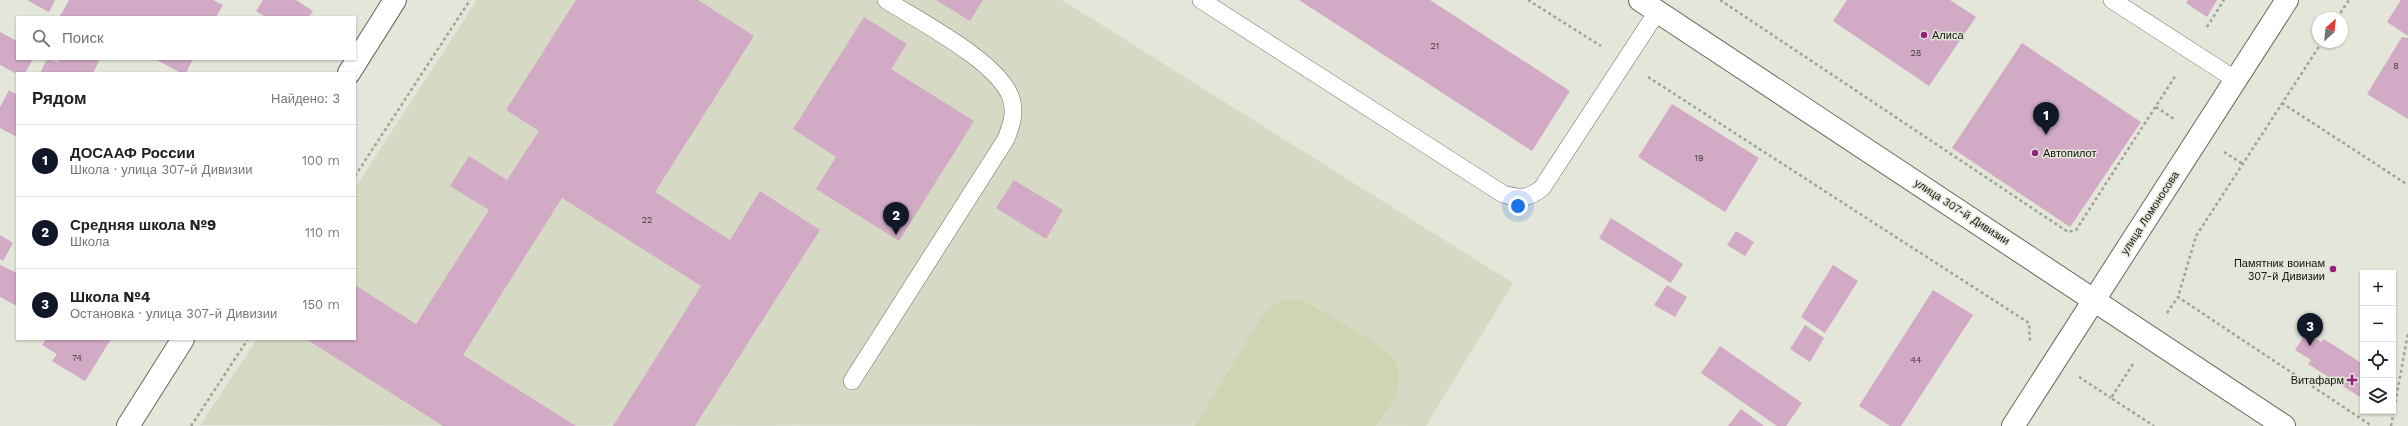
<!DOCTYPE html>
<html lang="ru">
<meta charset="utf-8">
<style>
body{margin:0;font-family:"Work Sans",sans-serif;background:#f2f2f2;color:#202124}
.controls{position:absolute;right:12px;bottom:12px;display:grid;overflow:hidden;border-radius:0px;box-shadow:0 1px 3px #0004}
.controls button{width:36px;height:36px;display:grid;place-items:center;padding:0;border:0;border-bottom:1px solid #e0e0e0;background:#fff;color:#202124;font:20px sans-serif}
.compass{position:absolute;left:2312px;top:12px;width:36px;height:36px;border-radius:50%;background:#fff;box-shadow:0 1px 3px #0004;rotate:27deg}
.you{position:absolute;left:1518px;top:206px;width:14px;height:14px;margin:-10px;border:3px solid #fff;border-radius:50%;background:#1a73e8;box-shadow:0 0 0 6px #1a73e833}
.badge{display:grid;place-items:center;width:26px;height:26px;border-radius:50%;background:#111827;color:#fff;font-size:13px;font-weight:700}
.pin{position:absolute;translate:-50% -33px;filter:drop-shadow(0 1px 2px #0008)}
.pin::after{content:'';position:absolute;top:21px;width:14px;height:12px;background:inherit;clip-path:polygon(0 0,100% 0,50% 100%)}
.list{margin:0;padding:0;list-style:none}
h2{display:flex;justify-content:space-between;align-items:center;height:52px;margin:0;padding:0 16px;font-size:17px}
h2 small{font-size:13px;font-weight:400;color:#757577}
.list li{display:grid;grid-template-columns:26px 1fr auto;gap:12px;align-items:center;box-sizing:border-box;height:72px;padding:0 16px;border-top:1px solid #e0e0e0}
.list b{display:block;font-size:15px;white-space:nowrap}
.list p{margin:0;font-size:13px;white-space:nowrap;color:#757577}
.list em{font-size:13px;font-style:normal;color:#757577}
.icon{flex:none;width:22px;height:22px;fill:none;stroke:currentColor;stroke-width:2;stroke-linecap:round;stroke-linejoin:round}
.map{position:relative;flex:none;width:2408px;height:426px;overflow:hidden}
.search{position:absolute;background:#fff;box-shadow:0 1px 3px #0004;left:16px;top:16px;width:340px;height:44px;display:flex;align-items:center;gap:10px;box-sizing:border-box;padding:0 14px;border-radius:0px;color:#757577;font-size:15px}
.panel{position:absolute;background:#fff;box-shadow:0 1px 3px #0004;left:16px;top:72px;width:340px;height:268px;border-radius:0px}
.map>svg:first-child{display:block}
.built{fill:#d6dac5}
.green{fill:#ced5b2}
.building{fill:#d2aac5}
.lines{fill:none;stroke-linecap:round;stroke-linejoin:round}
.lane-casing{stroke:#686b5f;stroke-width:18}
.street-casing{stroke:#686b5f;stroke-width:24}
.secondary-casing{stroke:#686b5f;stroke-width:24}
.path{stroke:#9fa296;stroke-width:2.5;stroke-dasharray:3 3;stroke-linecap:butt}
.lane{stroke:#fff;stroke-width:17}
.street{stroke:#fff;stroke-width:22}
.secondary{stroke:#fff;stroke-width:22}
.poi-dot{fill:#95207c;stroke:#e3e6d8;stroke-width:1.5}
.labels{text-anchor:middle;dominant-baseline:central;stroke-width:3;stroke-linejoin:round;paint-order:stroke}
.number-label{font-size:9px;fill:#433a3c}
.poi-label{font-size:11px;fill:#13140f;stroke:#e3e6d8;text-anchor:start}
.street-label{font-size:11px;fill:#13140f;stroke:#e3e6d8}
</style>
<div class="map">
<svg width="2408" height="426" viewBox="0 0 2408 426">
<rect width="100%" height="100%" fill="#e3e6d8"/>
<path class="built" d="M477,0h585l451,283 -87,143 -1226,-1 57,-86h98v-151z"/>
<path class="green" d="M1286,299l17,2 10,5c19,12 63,34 77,49 7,7 10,18 9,28 -2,15 -15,30 -23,43h-181l69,-113 9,-8z"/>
<path class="building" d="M27,0h28l-6,12z
M69,0h144l10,5 -7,12h-154l-2,-1z
M263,0h33l17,11 -4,6h-43l-10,-6z
M576,0h122l56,36 -99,156 75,48 30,-49 60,39 -125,196h-82l88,-140 -139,-88 -99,157 113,71h-133l-137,-87h49v-54l61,39 73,-114 -39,-24 19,-30 38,24 32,-49 -33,-21z
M936,0h47l-13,21z
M1299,0h131l140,91 -38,60z
M1847,0h103l26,17 -47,69 -96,-65z
M2188,0h29l-10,17 -21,-14z
M2401,0h7v36l-21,-14z
M864,17l43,27 -16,25 83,52 -75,120 -83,-52 20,-32 -43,-28z
M0,32l17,9v18h16l-8,14 -8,1 -17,-9z
M2402,37l6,1v81l-41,-25z
M2022,43l119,79 -71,105 -118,-79z
M47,59l11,3 1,-3h41l-7,14h-53z
M155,59h38l-7,14h-5z
M9,90l8,5v42l-17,-9v-21z
M1672,104l87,54 -34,54 -87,-55z
M1014,180l49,30 -17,29 -50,-31z
M1611,218l72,46 -12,19 -72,-45z
M1736,231l18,11 -9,14 -18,-11z
M0,235l13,8 -10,18 -3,-2z
M0,265l17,8v33l-17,-9z
M1833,265l25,16 -33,52 -24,-16z
M1667,285l20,12 -12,20 -21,-12z
M1933,290l40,25 -72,111h-11l-31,-20z
M1805,325l19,13 -14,24 -20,-13z
M2306,333l15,9 3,-3 39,25v35l-55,-35 3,-4 -16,-10z
M46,339h65l-26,42 -33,-20 5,-7 -15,-9z
M1720,346l82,57 -16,23h-9l-76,-53z
M1741,409l23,17h-36z"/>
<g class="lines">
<g class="lane-casing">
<path id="lane" d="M1201,0l302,194c17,5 25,5 39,-6l115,-176
M2112,0l124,80
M852,381l154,-242c5,-13 10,-26 5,-41 -12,-36 -92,-77 -125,-98"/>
</g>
<g class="street-casing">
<path id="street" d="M349,73l46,-73
M128,426l55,-87
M2013,426l274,-426"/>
</g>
<g class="secondary-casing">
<path id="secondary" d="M1640,0l644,426"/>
</g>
<path class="path" d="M1528,0l73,46
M1720,0l348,232 8,-2 100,-155
M2337,18l12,-18
M2207,27l17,-27
M2322,42l-126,194 -18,61 194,129
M1648,77l381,246 1,18
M2282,103l126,82
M2156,107l18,12
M2224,152l19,12
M355,176l115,-176
M2167,313l11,-16
M2133,364l-22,34 43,28
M2079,377l32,21
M191,426l57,-87
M2391,426l17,-93"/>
<use href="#lane" class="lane"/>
<use href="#street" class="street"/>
<use href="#secondary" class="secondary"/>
</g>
<g class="poi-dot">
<circle cx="1924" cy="35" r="4"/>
<circle cx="2035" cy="153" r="4"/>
<circle cx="2333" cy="269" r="4"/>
<path d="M2350 374h4v4h4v4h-4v4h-4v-4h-4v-4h4z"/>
</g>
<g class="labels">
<g class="number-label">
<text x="1435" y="46">21</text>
<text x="1916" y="53">28</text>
<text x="2396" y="66">8</text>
<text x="1699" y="158">19</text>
<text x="647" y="220">22</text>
<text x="77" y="358">74</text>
<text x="1916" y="360">44</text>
</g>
<g class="poi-label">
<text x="1932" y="35">Алиса</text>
<text x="2043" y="153">Автопилот</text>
<text x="2325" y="263" text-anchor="end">Памятник воинам<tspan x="2325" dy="13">307-й Дивизии</tspan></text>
<text x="2344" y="380" text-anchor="end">Витафарм</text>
</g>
<g class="street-label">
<text transform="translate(1962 212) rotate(33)">улица 307-й Дивизии</text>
<text transform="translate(2150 213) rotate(-57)">улица Ломоносова</text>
</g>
</g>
</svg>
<div class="controls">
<button>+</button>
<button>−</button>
<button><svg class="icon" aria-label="locate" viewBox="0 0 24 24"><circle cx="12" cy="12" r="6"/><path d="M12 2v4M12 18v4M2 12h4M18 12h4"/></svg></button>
<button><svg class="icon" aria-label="layers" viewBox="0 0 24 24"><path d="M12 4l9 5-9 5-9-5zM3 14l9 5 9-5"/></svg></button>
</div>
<svg class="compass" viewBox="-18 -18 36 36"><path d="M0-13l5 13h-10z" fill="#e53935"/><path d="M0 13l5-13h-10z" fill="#757577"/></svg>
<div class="you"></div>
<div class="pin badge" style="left:2046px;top:135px">1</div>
<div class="pin badge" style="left:896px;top:235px">2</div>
<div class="pin badge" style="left:2310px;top:346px">3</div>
<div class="search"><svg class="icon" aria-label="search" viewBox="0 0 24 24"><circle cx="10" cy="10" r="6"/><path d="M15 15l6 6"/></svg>Поиск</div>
<section class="panel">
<h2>Рядом<small>Найдено: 3</small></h2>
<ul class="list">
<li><span class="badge">1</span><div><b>ДОСААФ России</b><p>Школа · улица 307-й Дивизии</p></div><em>100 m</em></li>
<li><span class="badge">2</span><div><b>Средняя школа №9</b><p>Школа</p></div><em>110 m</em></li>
<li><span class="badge">3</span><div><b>Школа №4</b><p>Остановка · улица 307-й Дивизии</p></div><em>150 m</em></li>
</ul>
</section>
</div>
